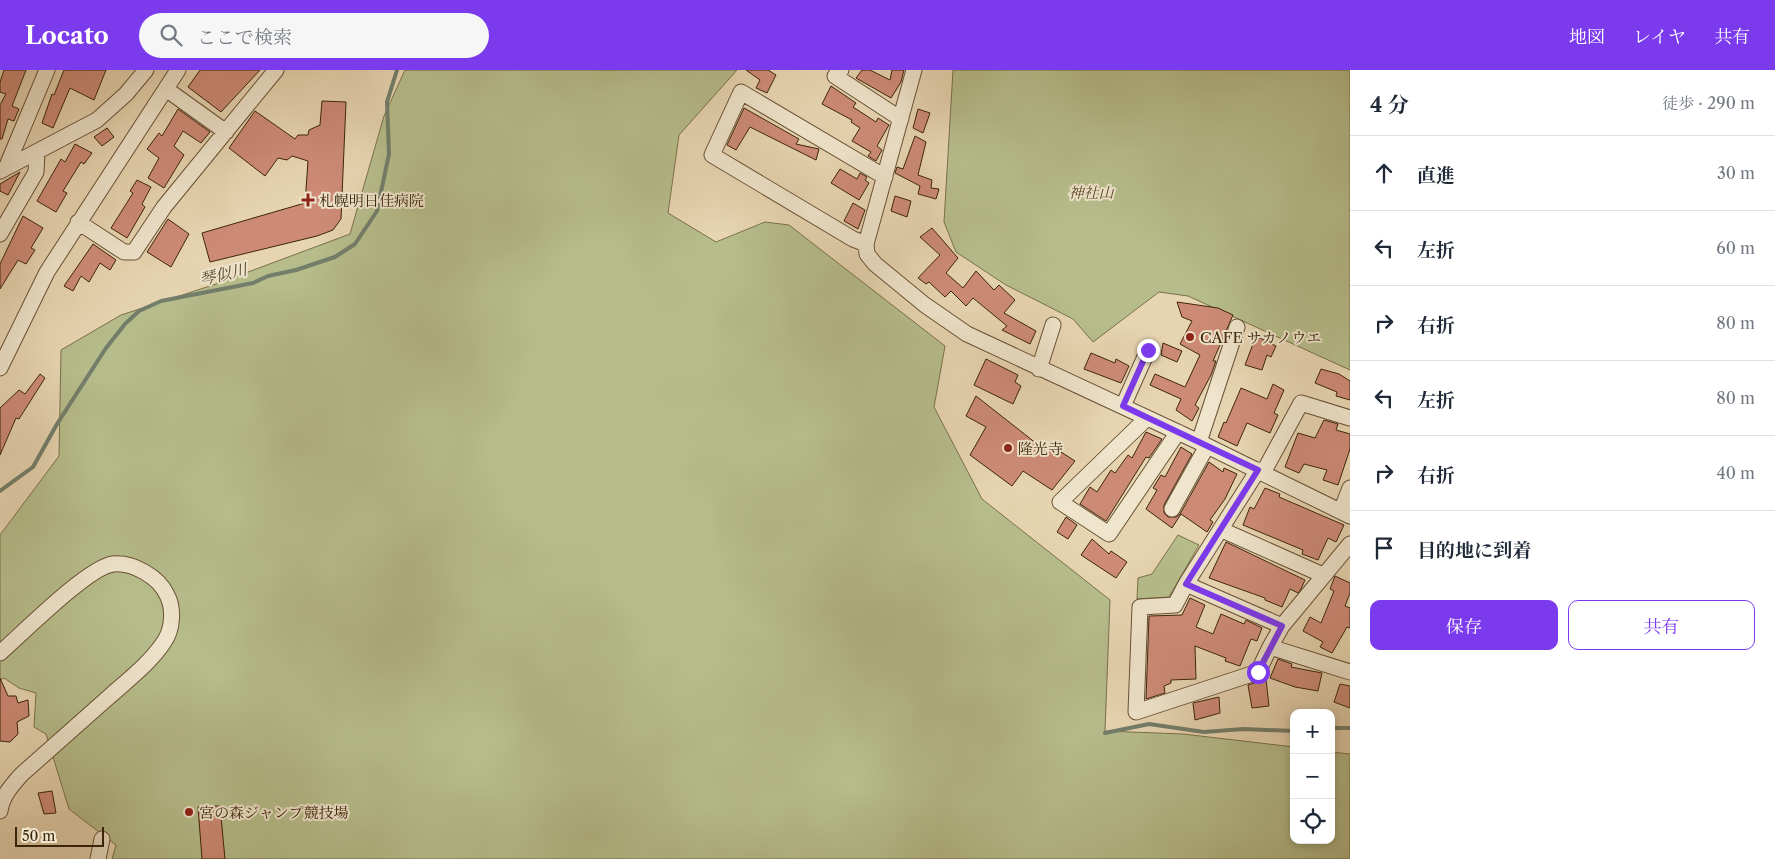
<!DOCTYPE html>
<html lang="ja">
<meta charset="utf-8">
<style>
body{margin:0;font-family:"Libre Caslon Text","Noto Serif JP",serif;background:#f6f6f7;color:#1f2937}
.controls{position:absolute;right:15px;bottom:15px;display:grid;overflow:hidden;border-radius:10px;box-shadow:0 2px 8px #0003}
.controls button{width:45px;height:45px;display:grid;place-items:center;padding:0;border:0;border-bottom:1px solid #e0e1e3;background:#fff;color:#1f2937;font:25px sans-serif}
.scale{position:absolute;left:15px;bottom:12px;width:89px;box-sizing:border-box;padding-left:5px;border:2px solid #3d250a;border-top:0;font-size:14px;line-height:18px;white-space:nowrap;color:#3d250a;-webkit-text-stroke:4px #efe4cc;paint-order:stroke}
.stop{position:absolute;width:15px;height:15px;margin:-11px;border:4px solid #7c3aed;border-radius:50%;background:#fff}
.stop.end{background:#7c3aed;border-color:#fff;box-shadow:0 1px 5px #0008}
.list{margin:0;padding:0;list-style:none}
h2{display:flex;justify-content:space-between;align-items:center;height:65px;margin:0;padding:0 20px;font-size:21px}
h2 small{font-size:16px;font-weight:400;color:#747a83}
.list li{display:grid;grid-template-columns:32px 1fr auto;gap:15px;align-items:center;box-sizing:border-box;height:75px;padding:0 20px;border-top:1px solid #e0e1e3}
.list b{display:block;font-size:19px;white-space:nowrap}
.list em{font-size:16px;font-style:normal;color:#747a83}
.actions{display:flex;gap:10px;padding:15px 20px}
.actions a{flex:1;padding:11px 0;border:1px solid #7c3aed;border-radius:10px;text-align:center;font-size:18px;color:#7c3aed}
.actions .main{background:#7c3aed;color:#fff}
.icon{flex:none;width:28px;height:28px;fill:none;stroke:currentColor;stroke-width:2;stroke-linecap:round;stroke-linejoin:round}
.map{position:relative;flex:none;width:1350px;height:789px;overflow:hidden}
header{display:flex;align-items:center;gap:30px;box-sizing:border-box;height:70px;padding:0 25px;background:#7c3aed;color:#fff}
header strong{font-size:24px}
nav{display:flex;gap:28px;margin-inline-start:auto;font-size:18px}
.search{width:350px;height:45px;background:#f6f6f7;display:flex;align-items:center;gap:12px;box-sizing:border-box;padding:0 18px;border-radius:28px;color:#747a83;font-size:19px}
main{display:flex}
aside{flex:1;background:#fff}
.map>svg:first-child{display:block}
.green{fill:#b6bd8b;stroke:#7a714a}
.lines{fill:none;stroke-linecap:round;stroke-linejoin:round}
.stream{stroke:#737e6b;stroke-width:4}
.building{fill:#cd8b76;stroke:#3d250a}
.minor-casing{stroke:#685134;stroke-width:17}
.minor{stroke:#efe4cc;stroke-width:15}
.route{stroke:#7c3aed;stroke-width:6}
.poi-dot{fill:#8f2418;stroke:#efe4cc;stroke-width:2}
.labels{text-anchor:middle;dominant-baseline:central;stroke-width:4;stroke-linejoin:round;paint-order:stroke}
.park-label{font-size:15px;font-style:italic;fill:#5b4b2a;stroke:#efe4cc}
.poi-label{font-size:15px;fill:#3d250a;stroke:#efe4cc;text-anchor:start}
.water-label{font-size:16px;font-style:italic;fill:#544a32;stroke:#efe4cc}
</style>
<header>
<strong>Locato</strong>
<div class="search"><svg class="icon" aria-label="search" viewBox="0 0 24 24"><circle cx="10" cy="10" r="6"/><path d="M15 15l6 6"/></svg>ここで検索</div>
<nav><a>地図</a><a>レイヤ</a><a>共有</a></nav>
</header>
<main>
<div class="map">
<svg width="1350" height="789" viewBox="0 0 1350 789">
<rect width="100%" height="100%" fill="#e7d5b1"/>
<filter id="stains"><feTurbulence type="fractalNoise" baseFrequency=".004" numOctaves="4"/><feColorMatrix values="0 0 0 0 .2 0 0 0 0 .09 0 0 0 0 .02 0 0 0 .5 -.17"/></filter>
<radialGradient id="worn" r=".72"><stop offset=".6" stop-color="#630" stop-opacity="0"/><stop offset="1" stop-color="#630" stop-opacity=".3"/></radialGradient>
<path class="green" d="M405,0h332l-58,65 -11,78 48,29 49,-20 24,3 156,121 -11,61 48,92 128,101 -5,131 78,3 111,13v93h37v-88l19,2v105h-1238l4,-14 -47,-36 -23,-75 -12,-7 2,-34 -17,-5 -15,-10 -4,2v-145l59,-79 2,-106 60,-35 95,-31 134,-50 34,-118z
M953,0h397v300l-162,-74 -29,-4 -66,50 -20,-23 -67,-34 -50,-33 -12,-30z
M1178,465l21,10 -30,52 -32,2 1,-21 14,-4z"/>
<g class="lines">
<path class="stream" d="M0,421l33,-24 24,-43 49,-76 19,-24 14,-13 22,-10 92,-18 15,-7 28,-6 39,-13 20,-13 22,-33 12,-57 -2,-52 10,-32
M1331,658h19
M1105,663l44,-9 55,8 39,-3 51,2"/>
</g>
<path class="building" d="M4,0h22l-14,36 7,3 -5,12 -6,-2 -6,20h-2v-34l6,-11 -6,-2v-10z
M64,0h42l-12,30 -24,-12 -17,40 -11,-5 10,-29 2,1z
M200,0h60l-39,42 -33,-25z
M746,0h22l8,5 -9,18 -11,-5 4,-8z
M862,0h8l20,10 2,-10h12l-3,12 -10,16 -35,-20z
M831,16l25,17 -3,4 23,15 2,-4 11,7 -12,21 5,4 -6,11 -8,-5 3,-4 -19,-11 8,-13 -9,-6 1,-2 -30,-16z
M322,31l24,1 -5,117 -8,11 -16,6 -107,26 -8,-29 103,-30 3,-42 -16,-5 -5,4 -9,-2 -13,18 -36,-28 26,-37 40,28 3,-4h10l1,-5 11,-5z
M744,38l55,31 -3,5 23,5 -3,11 -66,-33 -14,23 -9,-5z
M178,39l32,23 -9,11 -18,-12 -9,15 10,9 -20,33 -16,-10 11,-20 -12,-9 12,-16 3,3z
M918,39l12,4 -7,20 -10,-5z
M107,58l7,9 -12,9 -8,-9z
M915,66l11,6 -8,33 14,5 -1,8 8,1 -3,10 -18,-5 2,-8 -25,-13 2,-6 6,2z
M75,74l17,9 -8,11 -3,-2 -18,29 4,2 -11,19 -19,-11 24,-42 4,3z
M840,99l17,10 3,-6 7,4 -2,3 4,3 -10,17 -28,-17z
M20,102l-12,23 -8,-4v-7z
M137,110l14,7 -9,17 3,3 -18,31 -16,-10 22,-35 -3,-2z
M895,126l16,5 -4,16 -16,-6z
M853,133l12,7 -7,19 -14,-8z
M23,146l20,12 -12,20 4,2 -9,14 -8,-4 -18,29v-25z
M168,149l21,15 -18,33 -24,-15z
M932,158l26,30 -12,15 17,15 13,-17 18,19 5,-5 16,15 -11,13 32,18 -6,13 -28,-14 5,-4 -34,-28 -7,8 -15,-15 -6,6 -16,-15 -3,2 -8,-6 22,-23 -20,-18z
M93,174l23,16 -6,10 -10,-7 -11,19 -8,-6 -8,15 -9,-5z
M1177,232l41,6 15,7 -20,46h3l-5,14 -16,30 4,3 -7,13 -16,-11 5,-11 -31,-14 5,-11 30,13 15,-32 -20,-11 12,-23 -10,-4z
M1256,266l20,10 -5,11 -4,-2 -5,15 -17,-5z
M1163,273l19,8 -5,11 -16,-7z
M1091,283l24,10 1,-4 13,7 -8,17 -37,-14z
M986,289l32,16 -3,7 6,4 -8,18 -39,-19z
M1321,299l18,5 11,7v19l-14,-4 1,-4 -22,-9z
M40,304l5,4 -26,41 -3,-1 -16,37v-47l19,-18 6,4z
M1273,314l11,6 -10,23 4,2 -8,18 -23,-10 -10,23 -19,-9 6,-15 2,1 15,-35 26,11z
M976,326l70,55 2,-4 11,8 2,-3 14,9 -23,29 -29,-19 -11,15 -42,-31 16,-28 -20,-11z
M1324,350l14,4 -2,6 14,4v15l-12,36 -15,-5 4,-10 -23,-6 -5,9 -14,-6 13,-34 17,5z
M1146,362l16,7 -13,19 -3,-1 -40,64 -26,-17 10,-17 7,5 14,-22 4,3 13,-18 4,3z
M1181,377l11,7 -28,51v8l4,4h8l4,-3 29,-52 14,10 1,-4 13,6 -12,25 -15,21 3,2 -6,10 -26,-18 -9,14 -26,-19 11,-19 -4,-2 8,-13 4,2z
M1265,418l15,6 -1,3 65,28 -8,17 -8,-4 -10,22 -16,-6 1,-4 -60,-25 7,-18 4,2z
M1066,447l11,8 -9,14 -11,-7z
M1092,469l17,15 2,-3 16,11 -11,16 -35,-23z
M1226,472l79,38 -4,9 -3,4 -8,-4 -8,18 -17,-7v-2l-56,-20z
M1335,506l15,7v10l-5,13 5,2v20l-3,-1 -15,26 -12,-6 3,-5 -20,-11 7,-14 11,6 13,-32 -4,-2z
M1190,528l15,7 -9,22 17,7 8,-20 23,10 2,-4 16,8 -5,13 -6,-2 -11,27 -15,-5 1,-3 -31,-12 1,33 -25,1v3l-7,3 1,7 -19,6 3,-83 33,-1z
M1278,589l14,5 -1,3 31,6 -4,18 -23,-4 -25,-9z
M0,608l8,18h8l2,7 10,-3 1,16 -12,6 1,12 -8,8 -10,-1z
M1266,609l3,27 -17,2 -4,-23z
M1340,614l10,2v22l-16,-6z
M1219,627l1,16 -25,7 -2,-17z
M52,721l4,22 -12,1 -6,-21z
M220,736l5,53h-23l-4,-52z"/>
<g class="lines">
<g class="minor-casing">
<path id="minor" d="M841,0l-6,6 66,43
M914,0l-48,174 1,10 8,10 50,41 42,29 232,108 151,74
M166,19l60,43
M6,98l41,-98
M0,101l97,-51 29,-26 20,-24
M78,152l46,30h10l30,-45 112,-137
M0,164l36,-62 1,-20
M866,174l-13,-5 -141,-84 29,-63 144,85
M0,298l47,-96 131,-202
M1039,299l14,-44
M1123,336l25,-56
M1147,348l-87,84 49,32 69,-102
M1199,372l38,-115
M1258,400l-72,114 -11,21 -35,2 -4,105 122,-40 12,-25 80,25
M1263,403l38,-70 49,15
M1172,439l35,-63
M1341,441l9,-23
M1222,460l101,45
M1186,514l96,42
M1270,577l12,-21 68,-82
M0,583c22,-19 88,-86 113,-89 20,-2 46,13 54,31 7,13 6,34 -3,47 -14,21 -35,37 -54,54 -29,26 -59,52 -88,78 -10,11 -20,22 -22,37
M98,789l4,-20"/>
</g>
<use href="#minor" class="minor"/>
</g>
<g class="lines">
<path class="route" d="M1148,280l-25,56 135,64 -72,114 96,42 -24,46"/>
</g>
<g class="poi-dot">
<path d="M305.5 122.5h5v5h5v5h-5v5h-5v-5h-5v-5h5z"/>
<circle cx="1190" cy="267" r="5"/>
<circle cx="1008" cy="378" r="5"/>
<circle cx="189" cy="742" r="5"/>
</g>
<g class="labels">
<g class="park-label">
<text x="1091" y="122">神社山</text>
</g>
<g class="poi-label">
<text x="319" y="130">札幌明日佳病院</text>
<text x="1200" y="267">CAFE サカノウエ</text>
<text x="1018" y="378">隆光寺</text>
<text x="199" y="742">宮の森ジャンプ競技場</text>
</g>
<g class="water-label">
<text transform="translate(223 204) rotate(-13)">琴似川</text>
</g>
</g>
<rect width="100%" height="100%" filter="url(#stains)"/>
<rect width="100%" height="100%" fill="url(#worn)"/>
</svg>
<div class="controls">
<button>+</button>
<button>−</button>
<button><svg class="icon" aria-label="locate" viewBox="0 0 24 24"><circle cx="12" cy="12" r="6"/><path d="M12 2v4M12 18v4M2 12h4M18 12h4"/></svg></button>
</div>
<div class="scale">50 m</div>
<div class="stop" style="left:1258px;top:602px"></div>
<div class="stop end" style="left:1148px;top:280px"></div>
</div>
<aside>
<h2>4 分<small>徒歩 · 290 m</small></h2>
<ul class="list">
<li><svg class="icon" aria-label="ahead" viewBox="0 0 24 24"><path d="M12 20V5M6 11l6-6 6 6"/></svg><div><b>直進</b></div><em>30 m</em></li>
<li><svg class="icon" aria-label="left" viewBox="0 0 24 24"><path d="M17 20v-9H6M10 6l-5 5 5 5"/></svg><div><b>左折</b></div><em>60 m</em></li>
<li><svg class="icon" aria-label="right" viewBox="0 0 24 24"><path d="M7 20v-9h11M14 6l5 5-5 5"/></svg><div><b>右折</b></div><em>80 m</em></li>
<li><svg class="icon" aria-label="left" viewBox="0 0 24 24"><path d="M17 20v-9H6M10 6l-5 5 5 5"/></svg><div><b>左折</b></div><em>80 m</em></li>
<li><svg class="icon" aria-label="right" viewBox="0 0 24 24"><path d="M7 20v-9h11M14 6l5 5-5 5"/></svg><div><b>右折</b></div><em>40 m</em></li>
<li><svg class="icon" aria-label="arrive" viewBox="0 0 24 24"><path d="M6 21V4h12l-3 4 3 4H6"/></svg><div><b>目的地に到着</b></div></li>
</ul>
<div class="actions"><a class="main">保存</a><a>共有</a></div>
</aside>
</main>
